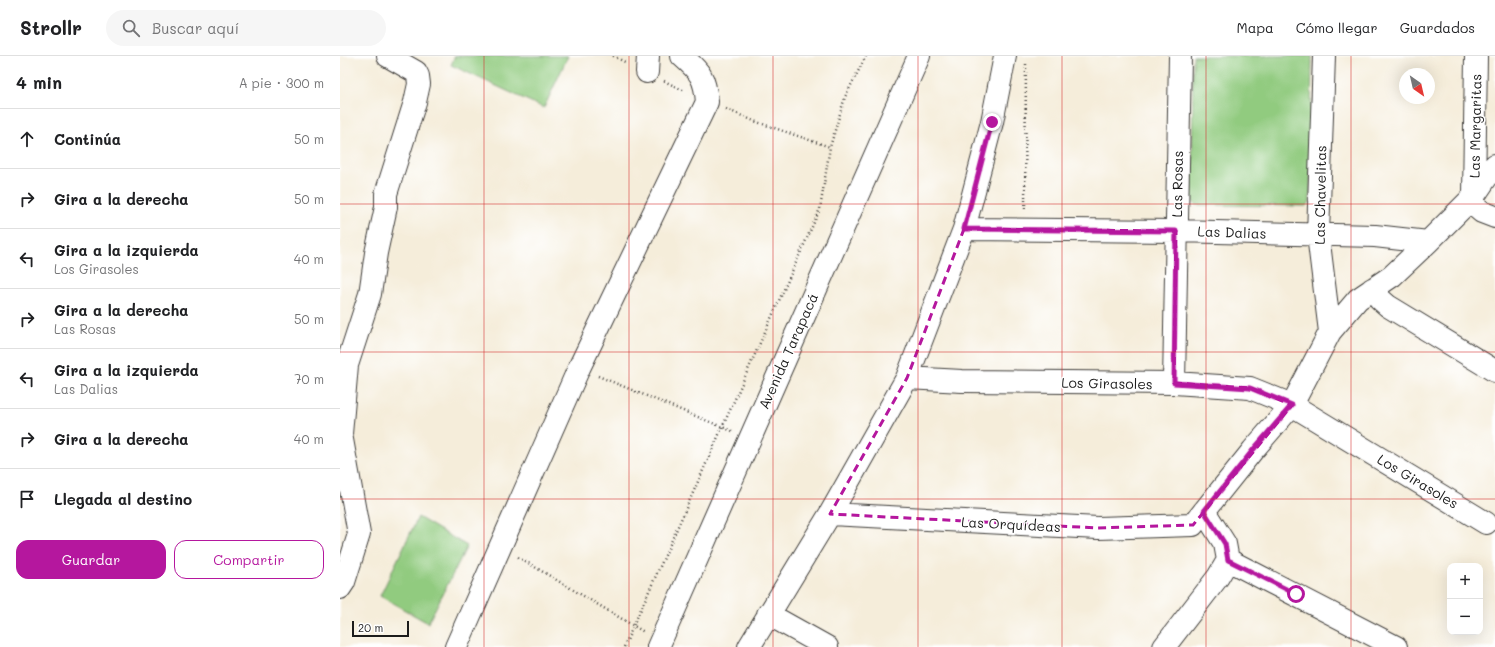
<!DOCTYPE html>
<html lang="es">
<meta charset="utf-8">
<style>
body{margin:0;font-family:Mali,sans-serif;background:#f6f6f6;color:#202124}
.controls{position:absolute;right:12px;bottom:12px;display:grid;overflow:hidden;border-radius:8px;box-shadow:0 4px 16px #0002}
.controls button{width:36px;height:36px;display:grid;place-items:center;padding:0;border:0;border-bottom:1px solid #e0e0e0;background:#fff;color:#202124;font:20px sans-serif}
.compass{position:absolute;left:1059px;top:12px;width:36px;height:36px;border-radius:50%;background:#fff;box-shadow:0 4px 16px #0002;rotate:146deg}
.scale{position:absolute;left:12px;bottom:10px;width:57px;box-sizing:border-box;padding-left:4px;border:2px solid #1c1c1c;border-top:0;font-size:11px;line-height:14px;white-space:nowrap;color:#1c1c1c;-webkit-text-stroke:3px #fff;paint-order:stroke}
.stop{position:absolute;width:12px;height:12px;margin:-9px;border:3px solid #b5179e;border-radius:50%;background:#fff}
.stop.end{background:#b5179e;border-color:#fff;box-shadow:0 1px 4px #0008}
.list{margin:0;padding:0;list-style:none}
h2{display:flex;justify-content:space-between;align-items:center;height:52px;margin:0;padding:0 16px;font-size:17px}
h2 small{font-size:13px;font-weight:400;color:#757577}
.list li{display:grid;grid-template-columns:26px 1fr auto;gap:12px;align-items:center;box-sizing:border-box;height:60px;padding:0 16px;border-top:1px solid #e0e0e0}
.list b{display:block;font-size:15px;white-space:nowrap}
.list p{margin:0;font-size:13px;white-space:nowrap;color:#757577}
.list em{font-size:13px;font-style:normal;color:#757577}
.actions{display:flex;gap:8px;padding:12px 16px}
.actions a{flex:1;padding:9px 0;border:1px solid #b5179e;border-radius:12px;text-align:center;font-size:14px;color:#b5179e}
.actions .main{background:#b5179e;color:#fff}
.icon{flex:none;width:22px;height:22px;fill:none;stroke:currentColor;stroke-width:2;stroke-linecap:round;stroke-linejoin:round}
.map{position:relative;flex:none;width:1155px;height:591px;overflow:hidden}
header{display:flex;align-items:center;gap:24px;box-sizing:border-box;height:56px;padding:0 20px;background:#fff;border-bottom:1px solid #e0e0e0}
header strong{font-size:19px}
nav{display:flex;gap:22px;margin-inline-start:auto;font-size:14px}
.search{width:280px;height:36px;background:#f6f6f6;display:flex;align-items:center;gap:10px;box-sizing:border-box;padding:0 14px;border-radius:22px;color:#757577;font-size:15px}
main{display:flex}
aside{flex:1;background:#fff}
.map>svg:first-child{display:block}
.green{fill:#91cb7f;stroke:#56744e}
.lines{fill:none;stroke-linecap:round;stroke-linejoin:round}
.minor-casing{stroke:#3d3b38;stroke-width:24}
.path{stroke:#3d3b38;stroke-width:2.5;stroke-dasharray:1 3;stroke-linecap:butt}
.minor{stroke:#fff;stroke-width:22}
.route{stroke:#b5179e;stroke-width:5}
.marked{fill:none;stroke:#b5179e;stroke-width:3;stroke-dasharray:8 5;stroke-linejoin:round}
.grid{fill:none;stroke:#d62828;stroke-width:1;stroke-opacity:0.55}
.labels{text-anchor:middle;dominant-baseline:central;stroke-width:3;stroke-linejoin:round;paint-order:stroke}
.street-label{font-size:14px;fill:#1c1c1c;stroke:#fff}
</style>
<header>
<strong>Strollr</strong>
<div class="search"><svg class="icon" aria-label="search" viewBox="0 0 24 24"><circle cx="10" cy="10" r="6"/><path d="M15 15l6 6"/></svg>Buscar aquí</div>
<nav><a>Mapa</a><a>Cómo llegar</a><a>Guardados</a></nav>
</header>
<main>
<aside>
<h2>4 min<small>A pie · 300 m</small></h2>
<ul class="list">
<li><svg class="icon" aria-label="ahead" viewBox="0 0 24 24"><path d="M12 20V5M6 11l6-6 6 6"/></svg><div><b>Continúa</b></div><em>50 m</em></li>
<li><svg class="icon" aria-label="right" viewBox="0 0 24 24"><path d="M7 20v-9h11M14 6l5 5-5 5"/></svg><div><b>Gira a la derecha</b></div><em>50 m</em></li>
<li><svg class="icon" aria-label="left" viewBox="0 0 24 24"><path d="M17 20v-9H6M10 6l-5 5 5 5"/></svg><div><b>Gira a la izquierda</b><p>Los Girasoles</p></div><em>40 m</em></li>
<li><svg class="icon" aria-label="right" viewBox="0 0 24 24"><path d="M7 20v-9h11M14 6l5 5-5 5"/></svg><div><b>Gira a la derecha</b><p>Las Rosas</p></div><em>50 m</em></li>
<li><svg class="icon" aria-label="left" viewBox="0 0 24 24"><path d="M17 20v-9H6M10 6l-5 5 5 5"/></svg><div><b>Gira a la izquierda</b><p>Las Dalias</p></div><em>70 m</em></li>
<li><svg class="icon" aria-label="right" viewBox="0 0 24 24"><path d="M7 20v-9h11M14 6l5 5-5 5"/></svg><div><b>Gira a la derecha</b></div><em>40 m</em></li>
<li><svg class="icon" aria-label="arrive" viewBox="0 0 24 24"><path d="M6 21V4h12l-3 4 3 4H6"/></svg><div><b>Llegada al destino</b></div></li>
</ul>
<div class="actions"><a class="main">Guardar</a><a>Compartir</a></div>
</aside>
<div class="map">
<svg width="1155" height="591" viewBox="0 0 1155 591">
<rect width="100%" height="100%" fill="#fff"/>
<filter id="ink" filterUnits="userSpaceOnUse"><feTurbulence type="fractalNoise" baseFrequency=".025" numOctaves="2"/><feDisplacementMap in="SourceGraphic" scale="8" xChannelSelector="R" yChannelSelector="G"/><feConvolveMatrix kernelMatrix="1 2 1 2 8 2 1 2 1" color-interpolation-filters="sRGB"/></filter>
<filter id="wash" filterUnits="userSpaceOnUse"><feTurbulence type="fractalNoise" baseFrequency=".012" numOctaves="4" result="noise"/><feDisplacementMap in="SourceGraphic" scale="16" xChannelSelector="R" yChannelSelector="G"/><feGaussianBlur stdDeviation="0.9" result="paint"/><feColorMatrix in="noise" values="0 0 0 0 0 0 0 0 0 0 0 0 0 0 0 0 0 1.4 0 .05"/><feComposite in="paint" operator="in"/></filter>
<g filter="url(#wash)">
<rect width="100%" height="100%" fill="#f5edda"/>
<path class="green" d="M115,0h113l-24,52 -93,-43z
M853,0h119l-2,146 -4,4 -110,-1 -4,-4z
M78,461l49,29 -39,77 -48,-27z"/>
</g>
<g filter="url(#ink)">
<g class="lines">
<g class="minor-casing">
<path id="minor" d="M984,0l-6,179 12,97
M307,16l1,-16
M1134,140l2,-140
M1129,145l13,11 13,5
M624,173l212,2 199,5 53,6
M1032,233l8,10 8,7 107,65
M567,322l55,3 212,2 76,5 42,17 194,118
M834,327l6,-327
M864,455l21,33 3,16 168,87
M490,458l268,14 95,-3 60,-75 39,-45 38,-73 28,-33 34,-23 36,-34 46,-46 21,-31
M0,532l4,-6 15,-48 -18,-100 6,-69 23,-71 6,-41 10,-46v-13l29,-92 4,-18 -1,-8 -2,-4 -28,-16
M428,558l59,33
M116,591l123,-279 128,-266c-2,-25 -7,-30 -25,-46
M318,591l261,-591
M409,591l81,-133 77,-136 57,-149 28,-107 13,-66
M824,591l54,-70 10,-17"/>
</g>
<path class="path" d="M273,0l14,7
M324,25l21,10
M386,53l28,12 76,26
M685,153l1,-145
M258,320l134,55
M178,501l126,75
M284,591l196,-438 10,-62 15,-50 21,-41"/>
<use href="#minor" class="minor"/>
</g>
</g>
<g class="lines" filter="url(#ink)">
<path class="route" d="M652,66l-28,107 212,2 -2,152 76,5 42,17 -39,45 -49,61 21,33 3,16 68,34"/>
</g>
<path class="marked" d="M624,173l212,2 -2,152 76,5 42,17 -99,120 -95,3 -268,-14 77,-136z"/>
<path class="grid" d="M144,0v591M289,0v591M433,0v591M578,0v591M722,0v591M866,0v591M1011,0v591M0,148h1155M0,296h1155M0,443h1155"/>
<g class="labels">
<g class="street-label">
<text transform="translate(1135 70) rotate(-89)">Las Margaritas</text>
<text transform="translate(837 128) rotate(-89)">Las Rosas</text>
<text transform="translate(980 139) rotate(-89)">Las Chavelitas</text>
<text transform="translate(892 176) rotate(2)">Las Dalias</text>
<text transform="translate(448 295) rotate(-66)">Avenida Tarapacá</text>
<text transform="translate(767 327) rotate(1)">Los Girasoles</text>
<text transform="translate(1078 425) rotate(31)">Los Girasoles</text>
<text transform="translate(671 468) rotate(3)">Las Orquídeas</text>
</g>
</g>
</svg>
<div class="controls">
<button>+</button>
<button>−</button>
</div>
<svg class="compass" viewBox="-18 -18 36 36"><path d="M0-13l5 13h-10z" fill="#e53935"/><path d="M0 13l5-13h-10z" fill="#757577"/></svg>
<div class="scale">20 m</div>
<div class="stop" style="left:956px;top:538px"></div>
<div class="stop end" style="left:652px;top:66px"></div>
</div>
</main>
